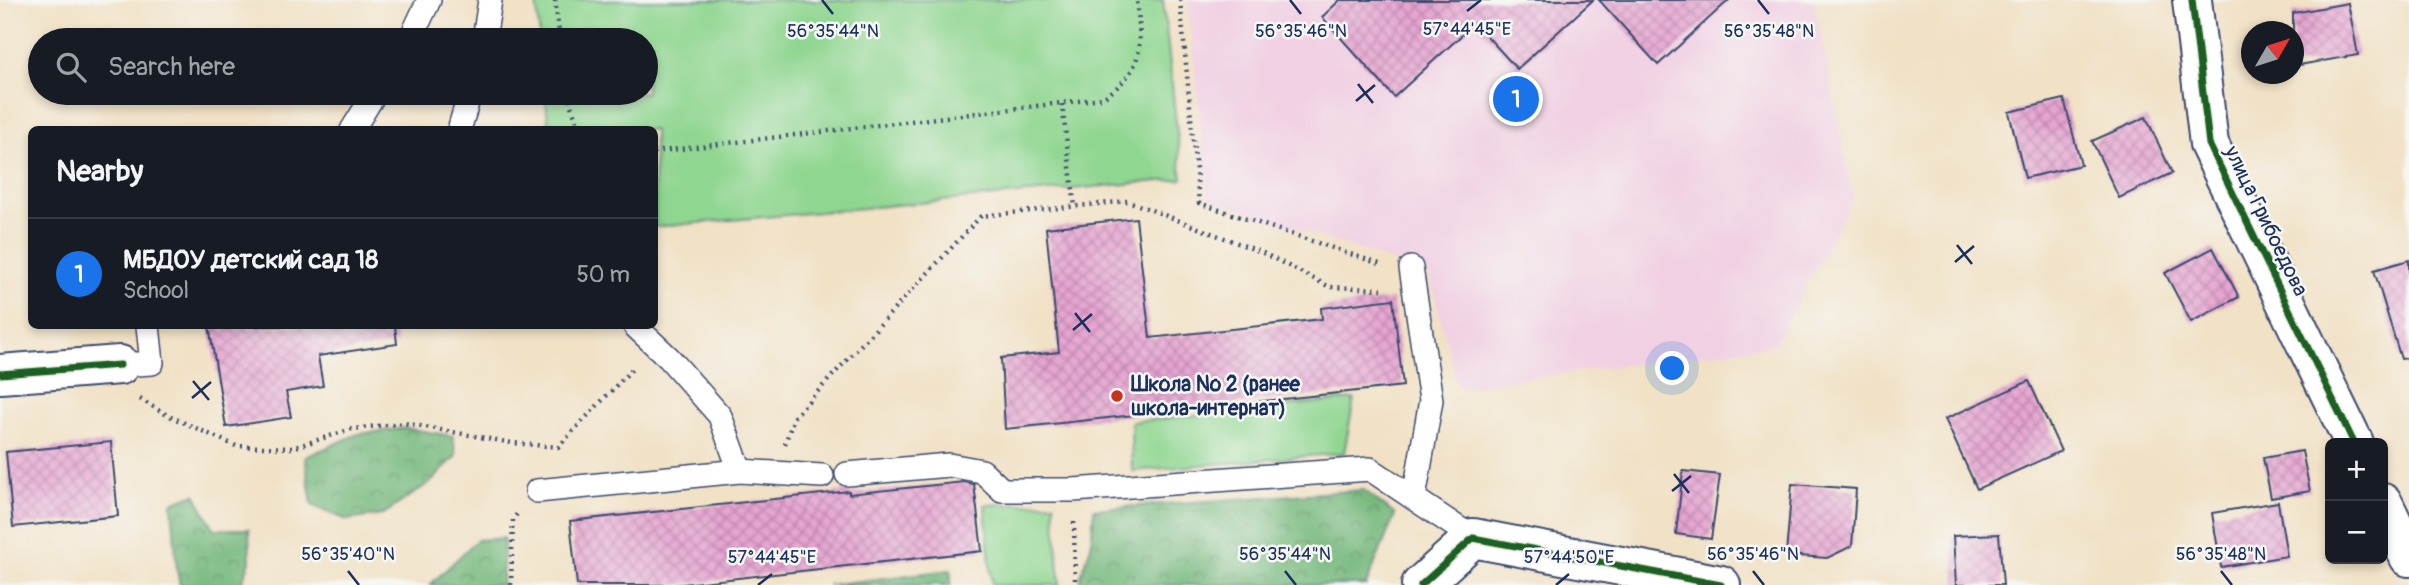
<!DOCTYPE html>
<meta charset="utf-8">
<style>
body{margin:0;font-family:Pangolin,sans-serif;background:#20242c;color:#f1f3f6}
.controls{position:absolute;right:21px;bottom:21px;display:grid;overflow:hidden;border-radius:10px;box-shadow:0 4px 10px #0003}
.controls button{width:63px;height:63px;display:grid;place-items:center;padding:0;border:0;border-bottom:2px solid #363941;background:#171b24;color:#f1f3f6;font:35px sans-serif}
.compass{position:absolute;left:2241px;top:21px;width:63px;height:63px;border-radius:50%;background:#171b24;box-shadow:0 4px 10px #0003;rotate:51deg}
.you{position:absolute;left:1673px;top:369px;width:24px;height:24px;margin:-18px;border:5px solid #fff;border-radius:50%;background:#1a73e8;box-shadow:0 0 0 10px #1a73e833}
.badge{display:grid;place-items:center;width:46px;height:46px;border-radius:50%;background:#1a73e8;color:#fff;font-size:23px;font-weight:700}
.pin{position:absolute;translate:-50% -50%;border:4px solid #fff;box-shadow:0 2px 7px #0006}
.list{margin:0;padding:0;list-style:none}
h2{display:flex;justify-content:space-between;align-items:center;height:91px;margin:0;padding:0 28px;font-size:30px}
h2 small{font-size:23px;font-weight:400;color:#9ea1a6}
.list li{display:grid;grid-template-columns:46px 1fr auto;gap:21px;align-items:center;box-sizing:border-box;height:112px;padding:0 28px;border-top:2px solid #363941}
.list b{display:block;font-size:26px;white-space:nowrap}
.list p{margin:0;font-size:23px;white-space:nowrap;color:#9ea1a6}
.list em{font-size:23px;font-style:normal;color:#9ea1a6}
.icon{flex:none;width:38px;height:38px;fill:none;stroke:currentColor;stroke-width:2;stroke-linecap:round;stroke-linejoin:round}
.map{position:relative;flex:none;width:2409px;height:585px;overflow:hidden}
.search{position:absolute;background:#171b24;box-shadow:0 4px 10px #0003;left:28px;top:28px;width:630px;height:77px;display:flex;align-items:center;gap:18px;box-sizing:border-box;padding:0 24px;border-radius:38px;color:#9ea1a6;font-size:26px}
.panel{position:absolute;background:#171b24;box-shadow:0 4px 10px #0003;left:28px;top:126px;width:630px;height:203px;border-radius:10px}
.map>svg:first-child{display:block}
.built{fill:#f1d0e3}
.green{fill:#8fd690;stroke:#558277;stroke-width:2}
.forest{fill:url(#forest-crowns);stroke:#47736c;stroke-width:2}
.building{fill:url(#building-cross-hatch)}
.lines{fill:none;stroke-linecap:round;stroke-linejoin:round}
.lane-casing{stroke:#3b4a6d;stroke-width:26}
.street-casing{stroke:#3b4a6d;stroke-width:42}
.path{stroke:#3b4a6d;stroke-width:4.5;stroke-dasharray:2 5;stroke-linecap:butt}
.lane{stroke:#fff;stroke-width:23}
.street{stroke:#fff;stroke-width:38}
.cycleway-casing{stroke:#f6f6f2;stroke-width:11}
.cycleway{stroke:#1b5e20;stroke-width:7}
.ticks{fill:none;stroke:#1b2f5e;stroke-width:2.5}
.poi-dot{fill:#c8321e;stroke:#f6f6f2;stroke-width:2.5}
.labels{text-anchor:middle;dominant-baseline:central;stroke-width:5;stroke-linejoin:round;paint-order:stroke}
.street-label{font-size:21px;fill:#1b2f5e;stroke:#f6f6f2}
.poi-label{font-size:21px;font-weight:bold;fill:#1b2f5e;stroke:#f6f6f2;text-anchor:start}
.ticks-label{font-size:18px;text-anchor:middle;fill:#1b2f5e;stroke:#f6f6f2;stroke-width:5;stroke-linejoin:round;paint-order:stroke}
</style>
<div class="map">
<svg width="2409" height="585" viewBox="0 0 2409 585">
<defs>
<pattern id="forest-crowns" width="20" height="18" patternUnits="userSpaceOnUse" patternTransform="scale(1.75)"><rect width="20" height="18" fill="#73b77a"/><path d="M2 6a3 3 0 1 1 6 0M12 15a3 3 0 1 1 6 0" fill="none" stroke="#5e9567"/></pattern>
<pattern id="building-cross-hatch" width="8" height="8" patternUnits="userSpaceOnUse" patternTransform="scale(1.75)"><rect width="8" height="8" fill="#e7a5d1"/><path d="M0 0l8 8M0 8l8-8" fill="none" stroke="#ba87ad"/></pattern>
</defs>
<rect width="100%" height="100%" fill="#f6f6f2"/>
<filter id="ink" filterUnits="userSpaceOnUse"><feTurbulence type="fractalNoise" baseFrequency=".0143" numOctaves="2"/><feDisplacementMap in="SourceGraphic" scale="14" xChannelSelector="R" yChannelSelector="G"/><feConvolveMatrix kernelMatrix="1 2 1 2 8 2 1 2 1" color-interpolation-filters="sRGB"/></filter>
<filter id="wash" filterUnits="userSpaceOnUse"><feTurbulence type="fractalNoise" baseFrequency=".00686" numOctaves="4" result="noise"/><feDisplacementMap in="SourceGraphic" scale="28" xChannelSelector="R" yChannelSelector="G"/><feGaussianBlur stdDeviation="1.57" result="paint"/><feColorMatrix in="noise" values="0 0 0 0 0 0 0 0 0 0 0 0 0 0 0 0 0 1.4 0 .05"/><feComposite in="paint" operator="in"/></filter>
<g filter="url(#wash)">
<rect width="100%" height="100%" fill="#f1e1c5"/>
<path class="built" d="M1188,0h626l39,198 -79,147 -316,43 -29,-114 -221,-76z"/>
<path class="green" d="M536,0h627l19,179 -527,48 -1,-97 -105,-1 -4,-36h101v-53h-106z
M1354,399l-10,54 -212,18 -1,-49z
M1054,503l6,82h-68l-7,-80z"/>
<path class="forest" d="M406,428l47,8 3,20 -25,26 -49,33 -35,5 -35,-15 -7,-48 53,-23z
M1364,490l31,25 -29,70h-285l-1,-7 11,-32 3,-37z
M195,494l19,35h35l1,32 -9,24h-61l-3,-14 -5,-68z
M504,538l-2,47h-72l47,-45z
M951,570v15h-124z"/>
<g id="blocks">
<path class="building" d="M1340,0h253l-76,69 -42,-46 -81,74 -72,-80z
M1599,0h130l-71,65z
M2348,3l10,52 -65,11v-53z
M2064,99l17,66 -56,13 -16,-66z
M2146,117l26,56 -53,25 -27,-57z
M1136,218l14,120 172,-19 -1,-11 72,-9 10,87 -398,43 -4,-71 58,-6 -13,-124z
M2213,248l26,49 -48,25 -26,-49z
M2409,260v98l-8,1 -27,-89z
M209,326h186l2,18 -79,12 5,30 -37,6 5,25 -65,10z
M2029,381l32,70 -84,38 -32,-70z
M111,442l7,74 -105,11 -7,-75z
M2302,451l8,40 -39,7 -8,-40z
M1683,471l37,4 -9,64 -35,-5z
M964,482l10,2 8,67 -308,34h-97l-7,-64 279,-30v3z
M1792,484l64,5 -4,57 -25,12 -41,-3z
M2278,502l9,54 -66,11 -9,-54z
M1999,534l4,51h-47l-3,-49z"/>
</g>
</g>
<g filter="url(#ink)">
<use href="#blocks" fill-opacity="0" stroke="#3b4a6d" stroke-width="2"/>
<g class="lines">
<g class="lane-casing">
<path id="lane" d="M410,40l19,-40
M484,40l6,-40
M352,130l23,-37
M459,130l11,-37
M1411,268l20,132 -17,98
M635,326l34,32 51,58 20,55
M120,365l32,-2 -4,-37
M847,474l102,-9 33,6 20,19h71l297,-21 103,69
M537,491l203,-20 82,5"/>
</g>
<g class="street-casing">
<path id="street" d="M2192,0l17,144 145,299
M0,374l120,-9
M2383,503l26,54
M1421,585l52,-47 248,47"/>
</g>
<path class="path" d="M555,0l5,40
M1180,0l19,203 181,61
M566,93l12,31 6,6
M1062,104l13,103
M654,152l449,-54c43,-30 38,-50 34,-98
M140,399l27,16 69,31 56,2 60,-19 52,-6 108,20 46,4 76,-80
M785,444l9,-27 187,-201 147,-15 133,51 69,35 52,2
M1074,522l1,63
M511,585l2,-66 4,-5"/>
<use href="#lane" class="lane"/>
<use href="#street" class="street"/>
<g class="cycleway-casing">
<path id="cycleway" d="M2192,0l17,144 145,299
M0,374l120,-9
M1421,585l52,-47 248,47"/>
</g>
<use href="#cycleway" class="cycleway"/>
</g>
</g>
<path class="ticks" d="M822,0l11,14M1290,0l11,14M1758,0l11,14M1467,11l14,-11M1358,84l15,19M1356,101l19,-16M1957,245l15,19M1955,262l19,-16M1075,313l15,19M1073,330l19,-16M193,381l16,19M192,398l19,-16M1674,474l15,19M1672,491l19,-15M348,571l11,14M1285,571l11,14M1753,571l11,14M2221,571l11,14M758,585l14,-11M1556,585l13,-11"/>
<circle class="poi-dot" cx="1117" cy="396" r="7"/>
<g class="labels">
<g class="street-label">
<text transform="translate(2266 221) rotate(64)">улица Грибоедова</text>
</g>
<g class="poi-label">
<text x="1131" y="384">Школа № 2 (ранее<tspan x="1131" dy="24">школа-интернат)</tspan></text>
</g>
</g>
<g class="ticks-label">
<text x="1467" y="35">57°44'45"E</text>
<text x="833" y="37">56°35'44"N</text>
<text x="1301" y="37">56°35'46"N</text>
<text x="1769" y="37">56°35'48"N</text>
<text x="348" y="560">56°35'40"N</text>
<text x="1285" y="560">56°35'44"N</text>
<text x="1753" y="560">56°35'46"N</text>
<text x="2221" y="560">56°35'48"N</text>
<text x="772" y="563">57°44'45"E</text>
<text x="1569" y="563">57°44'50"E</text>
</g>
</svg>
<div class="controls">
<button>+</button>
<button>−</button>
</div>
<svg class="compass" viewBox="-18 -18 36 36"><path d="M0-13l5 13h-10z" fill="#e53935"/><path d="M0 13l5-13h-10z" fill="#9ea1a6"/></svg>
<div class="you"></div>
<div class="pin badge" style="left:1516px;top:99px">1</div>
<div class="search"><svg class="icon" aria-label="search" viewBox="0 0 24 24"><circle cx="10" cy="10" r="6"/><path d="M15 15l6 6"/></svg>Search here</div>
<section class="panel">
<h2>Nearby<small></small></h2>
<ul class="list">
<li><span class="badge">1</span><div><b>МБДОУ детский сад 18</b><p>School</p></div><em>50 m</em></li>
</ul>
</section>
</div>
